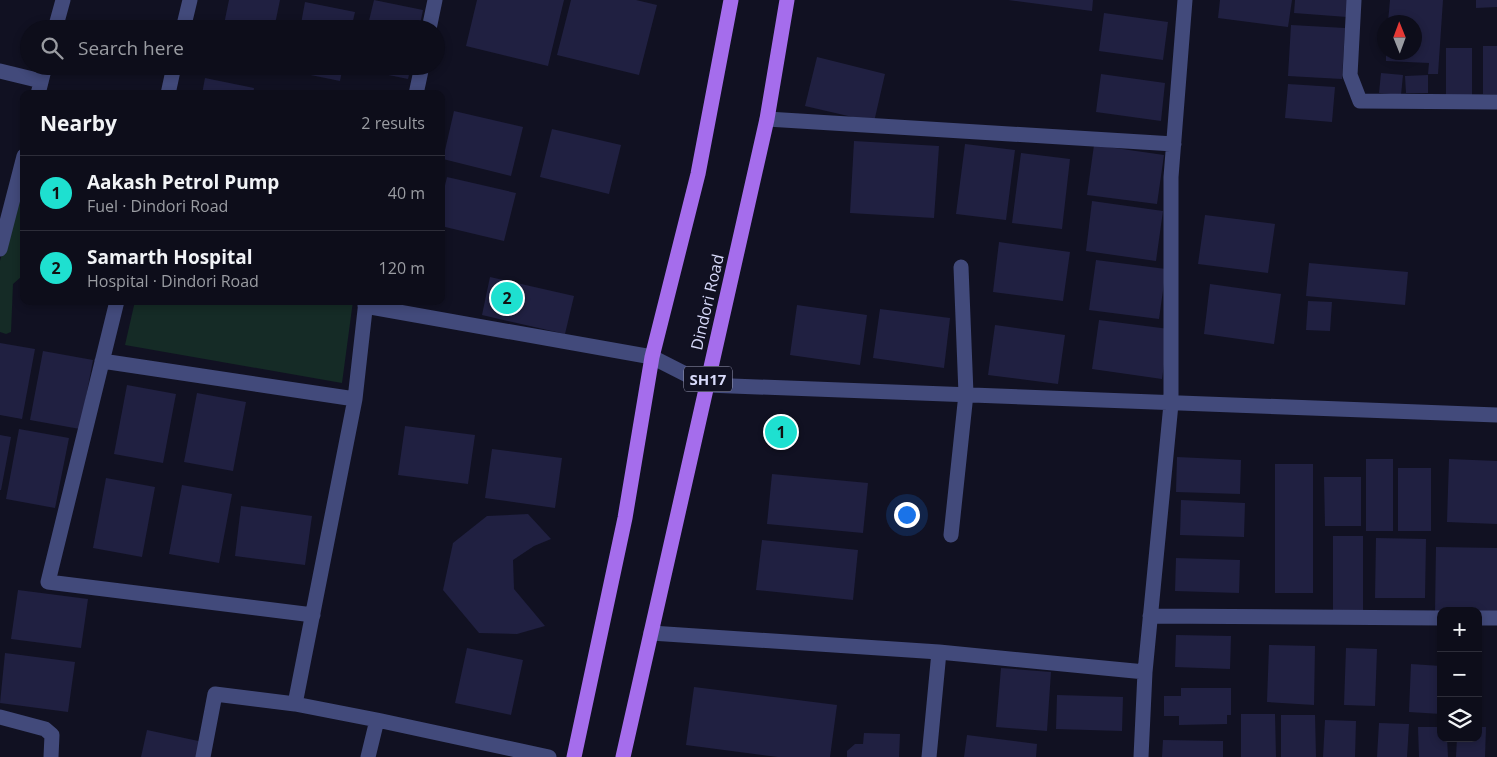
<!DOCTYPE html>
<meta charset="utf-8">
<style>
body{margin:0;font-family:"Open Sans",sans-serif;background:#161623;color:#f1f3f6}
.controls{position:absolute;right:15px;bottom:15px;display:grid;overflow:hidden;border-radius:10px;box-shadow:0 2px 8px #0003}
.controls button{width:45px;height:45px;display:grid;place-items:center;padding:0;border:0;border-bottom:1px solid #2d2d39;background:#0d0d1a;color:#f1f3f6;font:25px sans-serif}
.compass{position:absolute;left:1377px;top:15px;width:45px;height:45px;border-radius:50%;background:#0d0d1a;box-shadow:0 2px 8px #0003;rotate:359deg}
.you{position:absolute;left:906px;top:514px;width:18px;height:18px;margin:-12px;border:4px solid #fff;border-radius:50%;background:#1a73e8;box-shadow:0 0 0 8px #1a73e833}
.badge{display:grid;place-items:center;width:32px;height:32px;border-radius:50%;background:#1ee0d0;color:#111;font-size:16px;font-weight:700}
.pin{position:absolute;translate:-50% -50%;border:2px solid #fff;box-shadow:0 1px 5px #0006}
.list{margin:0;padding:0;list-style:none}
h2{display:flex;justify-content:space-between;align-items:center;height:65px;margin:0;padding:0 20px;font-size:21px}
h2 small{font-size:16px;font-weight:400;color:#9a9ca2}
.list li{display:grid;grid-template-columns:32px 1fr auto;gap:15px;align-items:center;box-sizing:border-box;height:75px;padding:0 20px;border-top:1px solid #2d2d39}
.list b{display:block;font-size:19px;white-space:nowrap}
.list p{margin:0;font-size:16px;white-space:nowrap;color:#9a9ca2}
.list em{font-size:16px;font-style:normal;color:#9a9ca2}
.icon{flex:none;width:28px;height:28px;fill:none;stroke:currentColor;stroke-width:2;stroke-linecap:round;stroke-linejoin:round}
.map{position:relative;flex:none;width:1497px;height:757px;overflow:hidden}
.search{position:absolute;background:#0d0d1a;box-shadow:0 2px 8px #0003;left:20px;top:20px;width:425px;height:55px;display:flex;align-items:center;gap:12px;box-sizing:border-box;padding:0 18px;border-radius:28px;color:#9a9ca2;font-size:19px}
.panel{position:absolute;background:#0d0d1a;box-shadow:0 2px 8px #0003;left:20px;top:90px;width:425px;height:215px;border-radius:10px}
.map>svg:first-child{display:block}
.green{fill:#152b26}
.building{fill:#202041}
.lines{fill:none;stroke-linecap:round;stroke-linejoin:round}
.minor{stroke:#424a7b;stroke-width:15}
.major{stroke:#a56dec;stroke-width:15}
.labels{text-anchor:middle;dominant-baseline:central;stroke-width:4;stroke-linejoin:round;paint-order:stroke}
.shield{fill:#112;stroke:#9c9eb9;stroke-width:1}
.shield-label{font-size:15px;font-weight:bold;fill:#d8dafa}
.street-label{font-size:16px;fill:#d8dafa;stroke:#112}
</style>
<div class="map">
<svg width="1497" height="757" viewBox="0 0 1497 757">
<rect width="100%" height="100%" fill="#112"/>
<path class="green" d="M24,176v102l-3,-1 -8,7 -2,48 -5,2 -6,-2v-71z
M135,301h218l-11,82 -217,-38z"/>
<path class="building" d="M229,0h51l-6,29h-51z
M374,0l49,10 -4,19h-52z
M477,0h87l-16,66 -82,-20z
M571,0h65l21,5 -18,70 -82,-20z
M1008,0h85l-1,11z
M1220,0h72l-4,27 -70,-9z
M1295,0h53l-1,17 -53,-4z
M1390,0h53l-5,74h-10l1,-11 -43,-2v-9h28v-30h-26z
M1476,0h21v7l-21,1z
M305,2l50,10 -4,17h-51z
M1104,13l64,9 -5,38 -64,-9z
M1291,25l54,3 -3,51 -54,-3z
M1483,46h14v48h-14z
M1446,48h26v50h-26z
M817,57l68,17 -11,48 -69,-16z
M292,66h51l-3,15 -49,-10z
M360,66h51l-3,13 -49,-10z
M1381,73l22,2 -2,20 -22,-2z
M1101,74l64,9 -4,38 -65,-9z
M1428,75v18h-22l-1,-17z
M205,78l49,10 -1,6h-51z
M1288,84l47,3 -3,35 -47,-4z
M454,111l69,16 -12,49 -68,-17z
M552,129l69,16 -12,49 -69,-17z
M854,141l85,5 -5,72 -84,-5z
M965,144l50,6 -9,70 -50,-6z
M1094,145l70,10 -7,49 -70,-9z
M1021,153l49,6 -8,70 -50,-6z
M447,177l69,16 -12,48 -63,-15v-24z
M1092,201l71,10 -7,50 -70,-10z
M1205,215l70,9 -7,49 -70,-9z
M999,242l71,10 -7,49 -70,-9z
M1096,260l70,9 -7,50 -70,-9z
M1309,263l99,9 -3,33 -99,-9z
M490,277l84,19 -9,38 -83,-19z
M1210,284l71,10 -7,50 -70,-10z
M1308,301l24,1 -2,29 -24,-1z
M797,305l70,10 -7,50 -70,-10z
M880,309l70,9 -6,50 -71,-10z
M1099,320l70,9 -7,50 -70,-10z
M995,325l70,10 -7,49 -70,-9z
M0,343l35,6 -13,70 -22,-4z
M43,351l50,9 -13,69 -50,-9z
M127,385l49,9 -13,69 -49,-9z
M197,393l49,9 -13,69 -49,-9z
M405,426l70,9 -7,49 -70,-9z
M19,429l50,9 -14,70 -49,-9z
M0,435l11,2 -10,53h-1z
M492,449l70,9 -7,50 -70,-10z
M1177,457l64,3 -1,34 -64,-2z
M1366,459h27v72h-27z
M1449,459l48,2v63l-50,-2z
M1275,464h38v129h-38z
M1398,468h33v63h-33z
M772,474l96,9 -5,50 -96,-9z
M1324,477h37v49h-36z
M106,478l49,9 -13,70 -49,-9z
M182,485l50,9 -13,69 -50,-9z
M1181,500l64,3 -1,34 -64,-2z
M241,506l71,10 -7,49 -70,-9z
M528,514l23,25 -17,7 -21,14 1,29 31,37 -28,8 -38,-1 -36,-43 10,-47 34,-27z
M1333,536h30v76h-30z
M1376,538l50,1 -1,59h-50z
M762,540l96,10 -5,50 -97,-10z
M1436,547l61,1v66l-19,-3h-37l-6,2z
M1176,558l64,2 -1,33 -64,-2z
M18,590l70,9 -7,49 -70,-9z
M1176,635l55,1 -1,33 -55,-2z
M1269,645l46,1 -1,59 -47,-3z
M467,648l56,12 -12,55 -56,-12z
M1346,648l31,1 -2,57 -31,-1z
M5,653l70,9 -7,50 -68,-9z
M1411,664l30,2v48l-32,-2z
M1001,668l50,4 -4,59 -51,-4z
M694,687l143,18 -7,52h-52l-92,-12z
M1181,688h50v27h-4v9l-48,1v-9h-15v-20h17z
M1057,695l66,2 -1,34 -66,-2z
M1241,714h34l1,43h-35z
M1281,715h34l1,42h-35z
M1325,720l31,1 -1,36h-32z
M1379,723l30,1 -2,33h-30z
M1418,727h23v11h6l1,19h-29z
M1478,727h8l-1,30h-29l1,-19h21z
M147,730l56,12 -4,15h-58z
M864,733l36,1 -1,23h-52v-6l8,-7h8z
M967,735l70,9 -1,13h-72z
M1163,740l60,1v16h-61z"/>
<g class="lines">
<path class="minor" d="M1354,0l-4,75 10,26 137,1
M55,29l8,-29
M183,29l7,-29
M429,29l6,-29
M0,71l41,10
M38,94l7,-28
M168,94l6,-28
M416,94l6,-28
M767,119l407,25
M0,249l24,-93
M117,301l-69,281 265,33
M366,301l-11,98 -60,305 82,16 -9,37
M365,306l287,51 55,28 790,30
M102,361l253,38
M951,535l15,-141 -5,-127
M1150,616l291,2
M1478,618h19
M651,633l288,19 206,20
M0,717l45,12 7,6 -1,22
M377,720l172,37
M203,757l12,-63 80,10
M929,757l10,-105
M1141,757l4,-85 26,-268v-227l14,-177"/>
<path class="major" d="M574,757l51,-239 27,-161 46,-183 33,-174
M623,757l144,-638 20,-119"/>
</g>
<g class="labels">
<rect class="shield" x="684" y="366.5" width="48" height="25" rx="4"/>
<g class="shield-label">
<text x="708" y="379">SH17</text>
</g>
<g class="street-label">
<text transform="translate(707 302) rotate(-77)">Dindori Road</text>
</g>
</g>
</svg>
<div class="controls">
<button>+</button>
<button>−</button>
<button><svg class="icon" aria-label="layers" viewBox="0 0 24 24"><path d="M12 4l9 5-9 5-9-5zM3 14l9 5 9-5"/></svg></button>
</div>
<svg class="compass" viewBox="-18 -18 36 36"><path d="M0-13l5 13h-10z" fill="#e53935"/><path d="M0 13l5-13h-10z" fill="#9a9ca2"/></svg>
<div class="you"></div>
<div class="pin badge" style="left:781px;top:432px">1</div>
<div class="pin badge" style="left:507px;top:298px">2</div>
<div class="search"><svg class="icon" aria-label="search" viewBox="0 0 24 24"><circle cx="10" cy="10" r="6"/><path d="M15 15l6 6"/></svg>Search here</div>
<section class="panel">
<h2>Nearby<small>2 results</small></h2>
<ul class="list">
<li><span class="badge">1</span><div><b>Aakash Petrol Pump</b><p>Fuel · Dindori Road</p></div><em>40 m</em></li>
<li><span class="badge">2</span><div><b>Samarth Hospital</b><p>Hospital · Dindori Road</p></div><em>120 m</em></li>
</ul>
</section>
</div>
